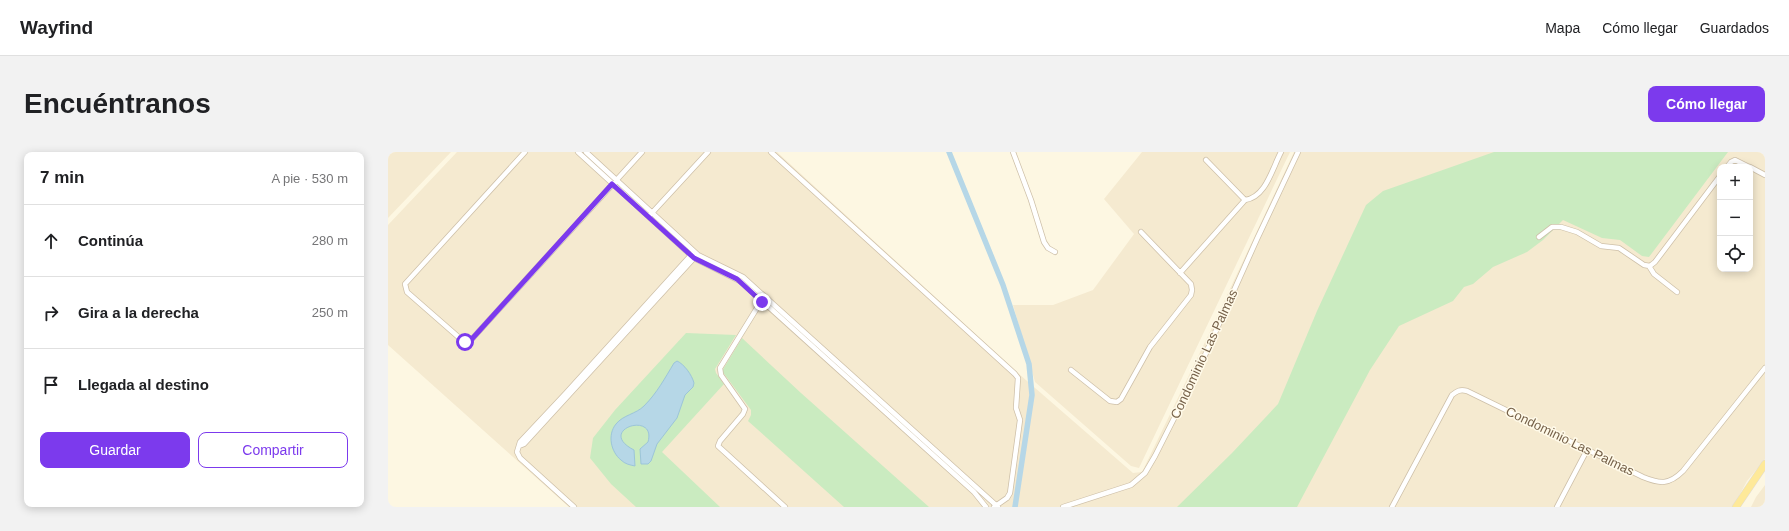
<!DOCTYPE html>
<html lang="es">
<meta charset="utf-8">
<style>
body{margin:0;font-family:Helvetica,sans-serif;background:#f2f2f2;color:#202124}
.controls{position:absolute;right:12px;top:12px;display:grid;overflow:hidden;border-radius:8px;box-shadow:0 2px 10px #0003}
.controls button{width:36px;height:36px;display:grid;place-items:center;padding:0;border:0;border-bottom:1px solid #e0e0e0;background:#fff;color:#202124;font:20px sans-serif}
.stop{position:absolute;width:12px;height:12px;margin:-9px;border:3px solid #7c3aed;border-radius:50%;background:#fff}
.stop.end{background:#7c3aed;border-color:#fff;box-shadow:0 1px 4px #0008}
.list{margin:0;padding:0;list-style:none}
h2{display:flex;justify-content:space-between;align-items:center;height:52px;margin:0;padding:0 16px;font-size:17px}
h2 small{font-size:13px;font-weight:400;color:#757577}
.list li{display:grid;grid-template-columns:26px 1fr auto;gap:12px;align-items:center;box-sizing:border-box;height:72px;padding:0 16px;border-top:1px solid #e0e0e0}
.list b{display:block;font-size:15px;white-space:nowrap}
.list em{font-size:13px;font-style:normal;color:#757577}
.actions{display:flex;gap:8px;padding:12px 16px}
.actions a{flex:1;padding:9px 0;border:1px solid #7c3aed;border-radius:8px;text-align:center;font-size:14px;color:#7c3aed}
.actions .main{background:#7c3aed;color:#fff}
.icon{flex:none;width:22px;height:22px;fill:none;stroke:currentColor;stroke-width:2;stroke-linecap:round;stroke-linejoin:round}
.map{position:relative;flex:none;width:1377px;height:355px;overflow:hidden;border-radius:8px}
header{display:flex;align-items:center;gap:24px;box-sizing:border-box;height:56px;padding:0 20px;background:#fff;border-bottom:1px solid #e0e0e0}
header strong{font-size:19px}
nav{display:flex;gap:22px;margin-inline-start:auto;font-size:14px}
.intro{display:flex;align-items:center;justify-content:space-between;box-sizing:border-box;height:96px;padding:0 24px}
h1{margin:0;font-size:28px}
.button{padding:10px 18px;border-radius:8px;background:#7c3aed;color:#fff;font-size:14px;font-weight:700}
main{display:flex;gap:24px;padding:0 24px}
aside{flex:1;background:#fff;border-radius:8px;box-shadow:0 2px 10px #0003}
.map>svg:first-child{display:block}
.residential{fill:#f5ead0;fill-rule:evenodd}
.green{fill:#caebc0}
.water{fill:#b6d7e7;stroke:#9cc5d9}
.lines{fill:none;stroke-linecap:round;stroke-linejoin:round}
.canal{stroke:#b6d7e7;stroke-width:5.5}
.street-casing{stroke:#cec0a9;stroke-width:6}
.primary-casing{stroke:#e1dcd7;stroke-width:8}
.street{stroke:#fff;stroke-width:4.5}
.primary{stroke:#fee999;stroke-width:7}
.route{stroke:#7c3aed;stroke-width:5}
.labels{text-anchor:middle;dominant-baseline:central;stroke-width:3;stroke-linejoin:round;paint-order:stroke}
.street-label{font-size:13px;fill:#756048;stroke:#fffae9}
</style>
<header>
<strong>Wayfind</strong>
<nav><a>Mapa</a><a>Cómo llegar</a><a>Guardados</a></nav>
</header>
<div class="intro"><h1>Encuéntranos</h1><a class="button">Cómo llegar</a></div>
<main>
<aside>
<h2>7 min<small>A pie · 530 m</small></h2>
<ul class="list">
<li><svg class="icon" aria-label="ahead" viewBox="0 0 24 24"><path d="M12 20V5M6 11l6-6 6 6"/></svg><div><b>Continúa</b></div><em>280 m</em></li>
<li><svg class="icon" aria-label="right" viewBox="0 0 24 24"><path d="M7 20v-9h11M14 6l5 5-5 5"/></svg><div><b>Gira a la derecha</b></div><em>250 m</em></li>
<li><svg class="icon" aria-label="arrive" viewBox="0 0 24 24"><path d="M6 21V4h12l-3 4 3 4H6"/></svg><div><b>Llegada al destino</b></div></li>
</ul>
<div class="actions"><a class="main">Guardar</a><a>Compartir</a></div>
</aside>
<div class="map">
<svg width="1377" height="355" viewBox="0 0 1377 355">
<rect width="100%" height="100%" fill="#fdf7e2"/>
<path class="residential" d="M0,0h63l-63,66z
M69,0h320l242,222 114,99 9,-1 65,-134 87,-186h471v307l-18,22 -14,26h-1164l-181,-162v-120zM1332,15h30v102h-30z
M754,0h148l-151,316 -8,-2 -96,-84 -22,-77h40l40,-15 41,-56 -30,-35z
M1377,333v22h-14l5,-10z"/>
<path class="green" d="M1106,0h234l-79,105 -7,-1 -22,-16 -18,-2 -39,-18 -20,20 -16,12 -34,15 -20,17 -9,3 -11,14 -54,25 -29,44 -73,137h-120l55,-54 46,-49 39,-93 49,-106 17,-14z
M298,181l50,2 -21,34 1,4 8,11 -62,68 58,55h-84l-25,-23 -21,-26 3,-20 22,-28z
M354,186l59,55 128,114h-85l-96,-86 3,-6v-5l-29,-39z"/>
<path class="water" d="M289,209c7,3 15,14 17,22l-1,4 -8,8 -8,23 -20,26 -6,17 -3,3h-7l-1,-15 8,-7c9,-32 -53,-12 -14,8l1,16c-5,-1 -10,-2 -14,-6 -10,-8 -14,-25 -5,-36 7,-9 20,-10 28,-18 13,-13 21,-28 30,-43z"/>
<g class="lines">
<path class="canal" d="M561,0l54,133 26,79 3,31 -17,112"/>
<g class="street-casing">
<path id="street" d="M137,0l-120,132 2,8 56,49 8,-1 171,-188
M190,0l116,106 46,23 234,211 12,15
M198,0l112,103 45,22 255,230
M383,0l244,222 3,4 -2,30 4,12 -10,73 -3,5 -13,9
M625,0l18,48 13,42 4,6 7,4
M818,8l39,40
M1339,15l4,-5 4,-2 14,7
M1362,15l15,8
M263,62l57,-62
M1151,85l13,-10h9l16,5 24,14 18,2 25,17 6,1 5,-4 65,-86
M1261,114l5,8 23,18
M792,121l65,-73c21,-3 27,-31 36,-48
M376,148l-7,8 -37,60 1,7 24,34 -2,5 -23,27 -2,5 67,61
M683,218l39,31 7,1 4,-3 29,-52 41,-52 1,-5 -1,-6 -50,-52
M131,294l5,-2 171,-187
M186,355l-54,-49 -3,-6 3,-10 46,-49 126,-139
M675,355l68,-22 14,-12 10,-17 42,-83 60,-134 41,-87
M1004,355l60,-112c5,-4 8,-6 15,-4l176,86c17,7 26,8 40,-6l82,-103
M1169,355l30,-57"/>
</g>
<g class="primary-casing">
<path id="primary" d="M1348,355l29,-43"/>
</g>
<use href="#street" class="street"/>
<use href="#primary" class="primary"/>
</g>
<g class="lines">
<path class="route" d="M77,190l6,-2 141,-156 82,74 43,21 25,23"/>
</g>
<g class="labels">
<g class="street-label">
<text transform="translate(816 202) rotate(-65)">Condominio Las Palmas</text>
<text transform="translate(1182 289) rotate(26)">Condominio Las Palmas</text>
</g>
</g>
</svg>
<div class="controls">
<button>+</button>
<button>−</button>
<button><svg class="icon" aria-label="locate" viewBox="0 0 24 24"><circle cx="12" cy="12" r="6"/><path d="M12 2v4M12 18v4M2 12h4M18 12h4"/></svg></button>
</div>
<div class="stop" style="left:77px;top:190px"></div>
<div class="stop end" style="left:374px;top:150px"></div>
</div>
</main>
